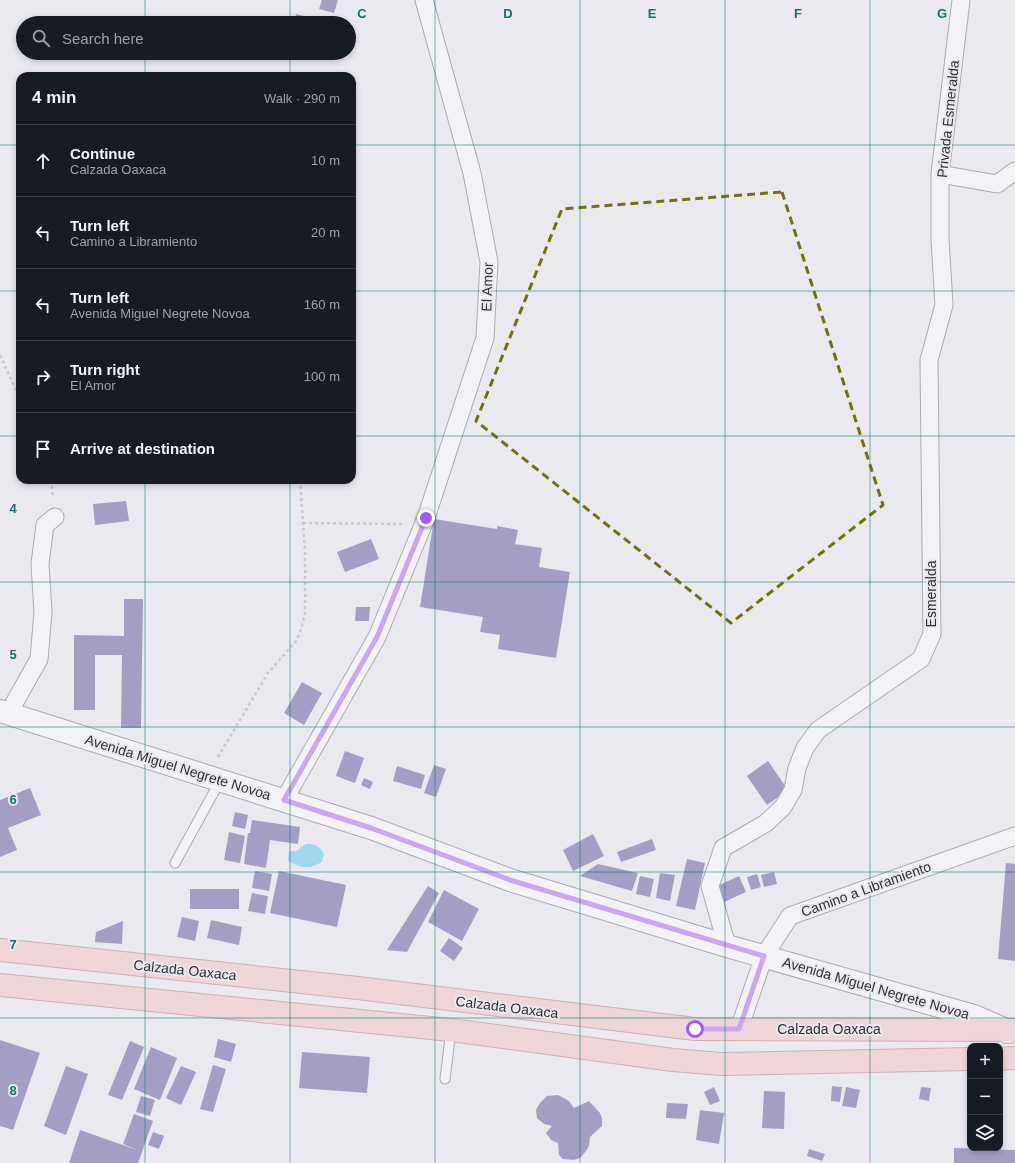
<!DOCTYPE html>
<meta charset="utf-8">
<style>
body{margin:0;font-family:Arial,sans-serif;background:#20242c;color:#f1f3f6}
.controls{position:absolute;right:12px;bottom:12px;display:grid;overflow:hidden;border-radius:8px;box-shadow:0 2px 6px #0003}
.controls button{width:36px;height:36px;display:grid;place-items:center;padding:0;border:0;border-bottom:1px solid #363941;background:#171b24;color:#f1f3f6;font:20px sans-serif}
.stop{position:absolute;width:12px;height:12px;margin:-9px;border:3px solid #a855f7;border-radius:50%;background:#fff}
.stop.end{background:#a855f7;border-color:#fff;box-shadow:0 1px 4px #0008}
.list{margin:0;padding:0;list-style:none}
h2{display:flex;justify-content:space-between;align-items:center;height:52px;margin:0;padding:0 16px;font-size:17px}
h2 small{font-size:13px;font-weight:400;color:#9ea1a6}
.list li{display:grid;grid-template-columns:26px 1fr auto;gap:12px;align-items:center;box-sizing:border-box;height:72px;padding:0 16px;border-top:1px solid #363941}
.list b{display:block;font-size:15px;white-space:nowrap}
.list p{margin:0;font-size:13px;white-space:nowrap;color:#9ea1a6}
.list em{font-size:13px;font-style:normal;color:#9ea1a6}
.icon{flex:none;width:22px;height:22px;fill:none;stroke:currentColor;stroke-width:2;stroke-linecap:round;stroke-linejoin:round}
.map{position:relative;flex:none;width:1015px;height:1163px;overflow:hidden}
.search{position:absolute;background:#171b24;box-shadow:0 2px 6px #0003;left:16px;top:16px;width:340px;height:44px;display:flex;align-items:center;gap:10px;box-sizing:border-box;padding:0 14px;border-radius:22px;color:#9ea1a6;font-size:15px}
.panel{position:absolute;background:#171b24;box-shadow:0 2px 6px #0003;left:16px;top:72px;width:340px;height:412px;border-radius:12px}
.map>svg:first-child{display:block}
.water{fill:#4bc3eb}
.building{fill:#52448f}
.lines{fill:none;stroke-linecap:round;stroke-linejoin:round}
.service-casing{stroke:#5f5f65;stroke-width:11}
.minor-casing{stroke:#5f5f65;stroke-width:19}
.secondary-casing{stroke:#5f5f65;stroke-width:24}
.primary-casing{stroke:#ab6e6e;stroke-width:24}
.path{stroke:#a2a2a7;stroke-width:2.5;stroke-dasharray:3 3;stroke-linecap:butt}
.service{stroke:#fff;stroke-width:9}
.minor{stroke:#fff;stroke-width:17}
.secondary{stroke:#fff;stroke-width:22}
.primary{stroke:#f4bcbb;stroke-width:22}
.route{stroke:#a855f7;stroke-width:5}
.marked{fill:none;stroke:#756f0e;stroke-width:3;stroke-dasharray:8 5;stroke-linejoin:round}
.grid{fill:none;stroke:#0f766e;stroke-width:1;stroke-opacity:0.55}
.labels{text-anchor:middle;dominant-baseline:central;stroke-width:4;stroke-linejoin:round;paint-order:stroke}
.street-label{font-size:14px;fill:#313134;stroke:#eae9f0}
.grid-label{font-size:13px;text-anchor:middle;font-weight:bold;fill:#0f766e;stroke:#eae9f0;stroke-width:4;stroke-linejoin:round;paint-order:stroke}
</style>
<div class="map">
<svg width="1015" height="1163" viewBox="0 0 1015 1163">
<rect width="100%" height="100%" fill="#eae9f0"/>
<path class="water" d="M306,844c10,0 13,1 18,10l-2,8c-14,8 -20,6 -34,-1l1,-10h7z"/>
<path class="building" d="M322,0h16l-4,13 -15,-4z
M296,14l33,8v1h-35z
M126,501l3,20 -34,4 -2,-21z
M434,519l63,10v-3l21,4 -3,14 27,4 -3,19 31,5 -14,86 -58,-9 2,-14 -20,-3 3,-15 -63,-10z
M371,539l8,20 -34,13 -8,-20z
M124,599h19l-2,129h-20l1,-73h-27v55h-21v-75l50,1z
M356,607h14l-1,14h-14z
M302,682l20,11 -18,32 -20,-12z
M345,751l19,7 -9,25 -19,-7z
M768,761l20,29 -21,15 -20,-29z
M434,765l12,4 -10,28 -12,-4z
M397,766l28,9 -4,14 -28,-8z
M364,778l9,4 -3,7 -9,-4z
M30,788l11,27 -33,13 9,22 -17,7v-57z
M235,812l13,3 -3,14 -13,-3z
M252,820l48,7 -2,17 -28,-4 -4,28 -22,-4 4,-31h2z
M229,832l16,4 -5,27 -16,-3z
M593,834l11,22 -31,15 -10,-21z
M652,839l4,11 -35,12 -4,-10z
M687,859l18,4 -10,47 -19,-4z
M1006,863l9,1v97l-17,-2z
M598,864l40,9 -6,18 -52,-15z
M255,871l17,3 -3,17 -17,-3z
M279,871l67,14 -9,42 -67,-14z
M774,872l3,12 -13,3 -3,-12z
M660,873l15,2 -5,26 -14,-3z
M757,874l4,13 -10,3 -4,-13z
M640,876l14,3 -4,18 -14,-3z
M739,876l7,16 -22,10 -7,-16z
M428,886l11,7 -32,59 -20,-2z
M190,889h49v20h-49z
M444,890l35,19 -17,32 -34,-19z
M252,893l16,3 -3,18 -17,-3z
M182,917l17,4 -4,20 -18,-4z
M211,920l31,7 -3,18 -32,-7z
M123,921l-1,23 -27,-2 1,-10z
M449,938l14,10 -9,13 -14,-10z
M218,1039l18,5 -5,18 -17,-5z
M0,1040l40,13 -27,77 -13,-4z
M130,1041l14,6 -22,53 -14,-5z
M151,1047l26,11 -17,42 -26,-11z
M302,1052l68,5 -3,36 -68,-5z
M213,1065l13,4 -13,43 -13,-3z
M66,1066l22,8 -22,61 -22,-9z
M181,1066l15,6 -15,33 -15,-7z
M832,1086l10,1 -2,15 -9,-1z
M714,1087l6,14 -10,4 -6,-13z
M846,1087l14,3 -4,18 -14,-2z
M921,1087l10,1 -2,13 -10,-2z
M764,1091l21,1 -1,37 -22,-1z
M558,1095l11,6 5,7 15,-7 11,12 2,5v8l-12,11 -1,9 -3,5 -6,7 -6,2 -11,-1 -4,-4 -1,-12 -7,-3 -5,-7 6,-7 -8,-2 -7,-6 -1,-8 4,-7 7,-7z
M141,1096l14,4 -5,16 -14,-4z
M667,1103l21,1 -2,15 -20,-1z
M700,1110l24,3 -5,31 -23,-4z
M134,1114l19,7 -15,42h-69l11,-33 57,20 -14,-6z
M153,1132l11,4 -5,13 -11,-4z
M954,1148l61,2v13h-61z
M809,1149l16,5 -3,7 -15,-5z"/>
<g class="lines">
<g class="service-casing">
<path id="service" d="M175,863l45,-82
M445,1079l6,-49"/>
</g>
<g class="minor-casing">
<path id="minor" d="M940,174l57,10 18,-13
M8,714l31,-55 4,-47 -3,-48 5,-39 10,-8
M284,800l93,-163 49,-119 59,-180 4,-76 -17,-89 -48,-173
M727,946l-17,-60 13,-38 43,-25 17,-16 10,-17 4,-22 8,-20 13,-18 103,-71 11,-25 -3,-274 15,-55 -4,-66v-65l21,-174
M739,1029l25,-73 26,-40 225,-80"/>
</g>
<g class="secondary-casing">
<path id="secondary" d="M0,711l371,117 139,52 217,66 247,70 32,14 2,2"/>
</g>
<g class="primary-casing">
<path id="primary" d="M0,950l358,38 337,41 320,1
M0,985l451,45 222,30 48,4 249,-5
M1000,1059l15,-1"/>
</g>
<path class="path" d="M0,355l20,44
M51,480l2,18
M303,523l99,1
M218,757l50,-84 29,-33 4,-11 4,-16v-62l-5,-71"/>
<use href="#service" class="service"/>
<use href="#minor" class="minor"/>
<use href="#secondary" class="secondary"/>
<use href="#primary" class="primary"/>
</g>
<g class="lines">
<path class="route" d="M426,518l-49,119 -93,163 87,28 139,52 254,76 -25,73h-44"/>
</g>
<path d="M0 0H1015V1163H0ZM782,192l101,313 -152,118 -255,-202 86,-212z" fill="#eae9f0" fill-opacity=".55" fill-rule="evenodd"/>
<path class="marked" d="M782,192l101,313 -152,118 -255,-202 86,-212z"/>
<path class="grid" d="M145,0v23M290,0v23M435,0v1163M580,0v1163M725,0v1163M870,0v1163M145,53v23M290,53v23M0,145h20M352,145h663M0,291h20M352,291h663M0,436h20M352,436h663M145,480v683M290,480v683M0,582h1015M0,727h1015M0,872h1015M0,1018h1015"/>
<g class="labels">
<g class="street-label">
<text transform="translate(948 119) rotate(-84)">Privada Esmeralda</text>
<text transform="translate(487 287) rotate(-88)">El Amor</text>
<text transform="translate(931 594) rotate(-90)">Esmeralda</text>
<text transform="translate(178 767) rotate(17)">Avenida Miguel Negrete Novoa</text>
<text transform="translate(866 889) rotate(-20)">Camino a Libramiento</text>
<text transform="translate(185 970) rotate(6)">Calzada Oaxaca</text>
<text transform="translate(876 988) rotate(16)">Avenida Miguel Negrete Novoa</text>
<text transform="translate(507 1007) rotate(7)">Calzada Oaxaca</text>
<text x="829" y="1029">Calzada Oaxaca</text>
</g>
</g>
<g class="grid-label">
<text x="362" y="18">C</text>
<text x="508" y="18">D</text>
<text x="652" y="18">E</text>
<text x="798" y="18">F</text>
<text x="942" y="18">G</text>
<text x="13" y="513">4</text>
<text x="13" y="659">5</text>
<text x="13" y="804">6</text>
<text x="13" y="949">7</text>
<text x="13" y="1095">8</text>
</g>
</svg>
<div class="controls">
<button>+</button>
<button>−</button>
<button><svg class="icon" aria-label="layers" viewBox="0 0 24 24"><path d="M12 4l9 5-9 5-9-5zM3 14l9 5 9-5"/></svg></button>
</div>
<div class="stop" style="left:695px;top:1029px"></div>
<div class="stop end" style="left:426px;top:518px"></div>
<div class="search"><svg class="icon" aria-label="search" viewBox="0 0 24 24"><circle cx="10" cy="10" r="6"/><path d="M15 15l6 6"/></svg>Search here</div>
<section class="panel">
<h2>4 min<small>Walk · 290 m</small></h2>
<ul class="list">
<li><svg class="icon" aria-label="ahead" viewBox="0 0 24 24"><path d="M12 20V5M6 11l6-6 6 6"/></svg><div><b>Continue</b><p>Calzada Oaxaca</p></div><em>10 m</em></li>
<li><svg class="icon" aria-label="left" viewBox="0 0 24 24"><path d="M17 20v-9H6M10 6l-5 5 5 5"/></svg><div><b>Turn left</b><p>Camino a Libramiento</p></div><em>20 m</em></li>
<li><svg class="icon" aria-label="left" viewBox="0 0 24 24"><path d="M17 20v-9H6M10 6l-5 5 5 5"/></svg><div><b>Turn left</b><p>Avenida Miguel Negrete Novoa</p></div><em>160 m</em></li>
<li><svg class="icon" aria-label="right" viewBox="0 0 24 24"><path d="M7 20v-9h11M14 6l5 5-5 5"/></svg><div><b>Turn right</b><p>El Amor</p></div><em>100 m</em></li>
<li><svg class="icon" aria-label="arrive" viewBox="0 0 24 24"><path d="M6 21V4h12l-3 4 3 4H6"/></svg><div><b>Arrive at destination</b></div></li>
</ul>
</section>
</div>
